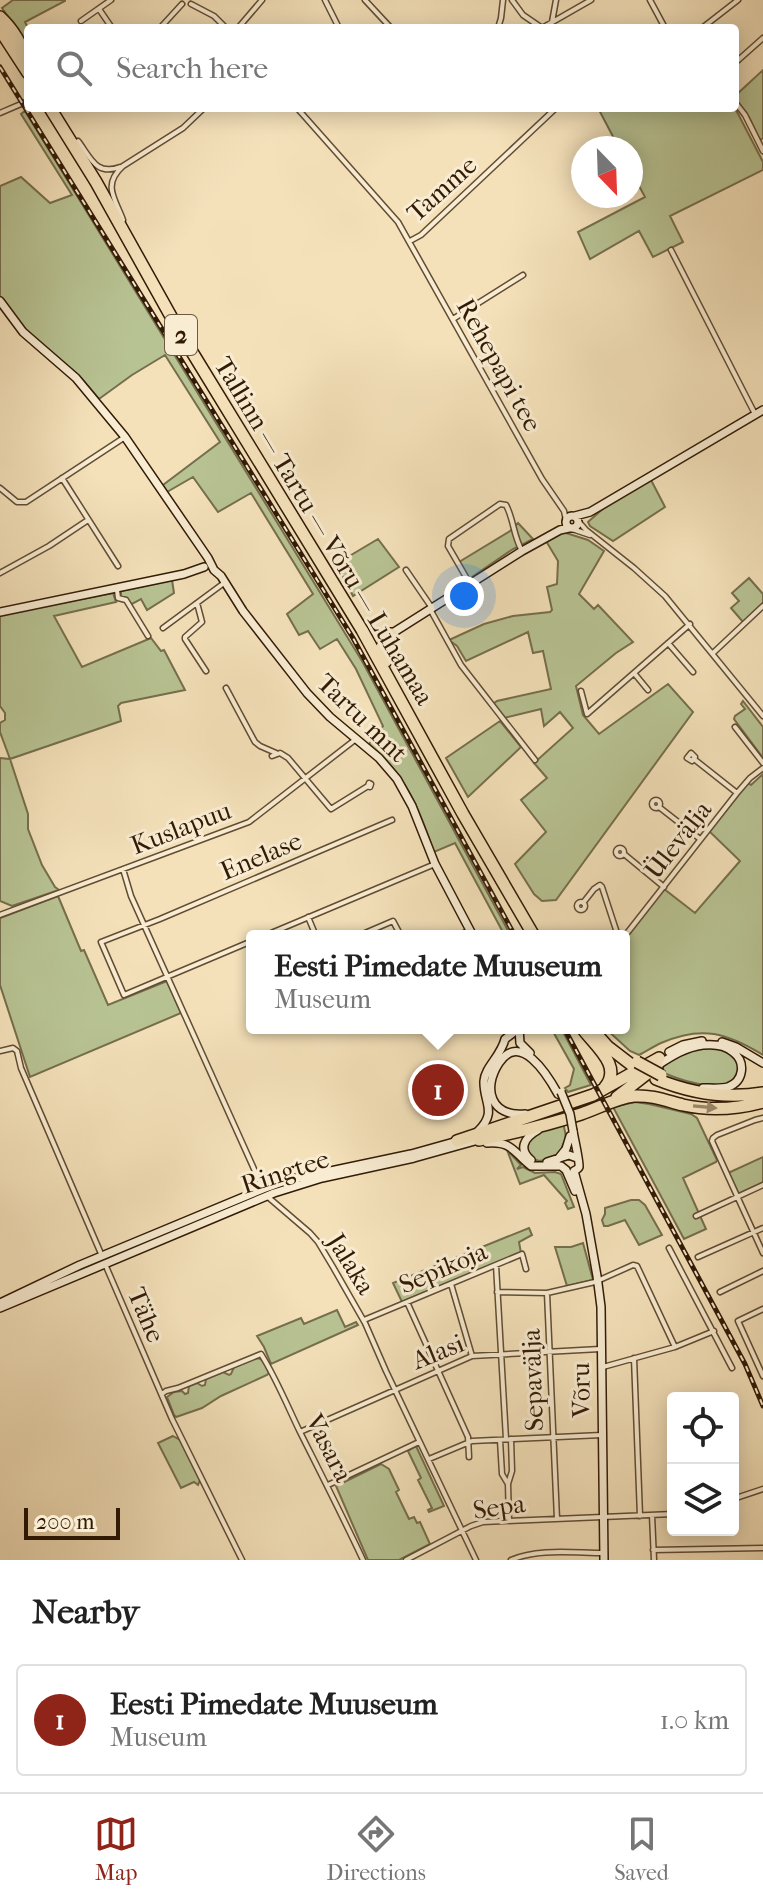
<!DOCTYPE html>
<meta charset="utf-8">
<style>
body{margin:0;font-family:"IM FELL French Canon",serif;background:#f2f2f2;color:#222}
.controls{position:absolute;right:24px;bottom:24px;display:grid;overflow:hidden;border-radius:8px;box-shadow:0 4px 20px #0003}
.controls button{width:72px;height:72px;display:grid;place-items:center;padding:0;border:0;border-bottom:2px solid #e0e0e0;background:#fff;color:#222;font:40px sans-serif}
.compass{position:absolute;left:571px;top:136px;width:72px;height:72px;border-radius:50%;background:#fff;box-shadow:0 4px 20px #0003;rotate:157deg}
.scale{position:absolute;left:24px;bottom:20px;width:96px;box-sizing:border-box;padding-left:8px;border:4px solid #321a05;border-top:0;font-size:22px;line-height:28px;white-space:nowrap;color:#321a05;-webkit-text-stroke:6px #f8ecd2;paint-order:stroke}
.you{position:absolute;left:464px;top:596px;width:28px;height:28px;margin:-20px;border:6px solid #fff;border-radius:50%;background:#1a73e8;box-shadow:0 0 0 12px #1a73e833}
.badge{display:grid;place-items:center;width:52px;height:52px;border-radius:50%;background:#8f2418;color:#fff;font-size:26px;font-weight:700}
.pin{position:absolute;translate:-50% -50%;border:4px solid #fff;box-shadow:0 2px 8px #0006}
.popup{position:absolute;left:246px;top:930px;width:384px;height:104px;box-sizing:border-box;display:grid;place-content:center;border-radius:8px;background:#fff;filter:drop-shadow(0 2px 6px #0005);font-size:26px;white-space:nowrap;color:#767676}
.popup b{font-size:30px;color:#222}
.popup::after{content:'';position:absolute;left:50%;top:100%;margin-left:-16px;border:16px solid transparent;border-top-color:#fff}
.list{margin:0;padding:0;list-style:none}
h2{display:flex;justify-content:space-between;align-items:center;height:104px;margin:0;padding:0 32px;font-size:34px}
h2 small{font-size:26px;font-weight:400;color:#767676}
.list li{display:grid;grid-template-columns:52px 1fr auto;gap:24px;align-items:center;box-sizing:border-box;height:112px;margin:0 16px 16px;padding:0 16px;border:2px solid #e0e0e0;border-radius:8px}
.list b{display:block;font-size:30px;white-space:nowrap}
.list p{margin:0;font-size:26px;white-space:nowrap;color:#767676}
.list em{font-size:26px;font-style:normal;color:#767676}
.icon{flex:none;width:44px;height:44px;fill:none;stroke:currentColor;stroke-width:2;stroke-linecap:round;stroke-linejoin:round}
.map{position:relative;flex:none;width:763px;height:1560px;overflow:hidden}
.search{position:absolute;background:#fff;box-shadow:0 4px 20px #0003;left:24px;right:24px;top:24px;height:88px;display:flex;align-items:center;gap:20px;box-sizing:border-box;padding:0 28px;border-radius:8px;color:#767676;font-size:30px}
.sheet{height:232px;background:#fff}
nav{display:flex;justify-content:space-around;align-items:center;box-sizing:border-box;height:112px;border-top:2px solid #e0e0e0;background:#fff;font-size:22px;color:#767676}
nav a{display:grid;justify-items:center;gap:4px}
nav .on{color:#8f2418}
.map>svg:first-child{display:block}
.green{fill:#b8c393;stroke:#756e4c;stroke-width:2}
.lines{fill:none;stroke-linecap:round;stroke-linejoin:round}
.street-casing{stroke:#624c32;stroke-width:7}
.secondary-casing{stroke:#321a05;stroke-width:10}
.highway-casing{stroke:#321a05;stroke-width:14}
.street{stroke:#f8ecd2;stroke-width:4}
.secondary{stroke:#f8ecd2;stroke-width:7}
.highway{stroke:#f4e1ba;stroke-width:11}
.rail-casing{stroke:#321a05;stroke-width:5}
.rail{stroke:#f8ecd2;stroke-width:2;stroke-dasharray:6;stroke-linecap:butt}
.secondary-bridge-casing{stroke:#321a05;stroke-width:10;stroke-linecap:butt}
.highway-bridge-casing{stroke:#321a05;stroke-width:14;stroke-linecap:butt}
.secondary-bridge{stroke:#f8ecd2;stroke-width:7}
.highway-bridge{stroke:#f4e1ba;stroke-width:11}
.oneway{fill:#9d8769}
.labels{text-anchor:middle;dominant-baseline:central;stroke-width:6;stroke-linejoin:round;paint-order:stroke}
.shield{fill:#f8ecd2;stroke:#6d5942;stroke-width:2}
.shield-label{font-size:24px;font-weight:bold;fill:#321a05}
.street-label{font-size:26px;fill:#321a05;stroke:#f8ecd2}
</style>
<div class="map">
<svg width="763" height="1560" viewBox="0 0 763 1560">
<rect width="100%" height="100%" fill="#f4e1ba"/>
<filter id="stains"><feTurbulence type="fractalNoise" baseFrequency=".0025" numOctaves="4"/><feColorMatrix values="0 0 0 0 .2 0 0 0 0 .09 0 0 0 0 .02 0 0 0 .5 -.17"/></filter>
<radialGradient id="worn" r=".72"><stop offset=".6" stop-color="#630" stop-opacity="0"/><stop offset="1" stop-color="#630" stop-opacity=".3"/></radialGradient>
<path class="green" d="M13,0h52v1l-40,21 3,6v18l-26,-38z
M763,70v68l-3,2 -11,-23 -14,-17v-4z
M598,108h137l28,54v8l-93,46 13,26 -30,15 -14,-26 -49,28 -12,-27 67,-35 -14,-26v-23h-12z
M25,111l337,550 149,275h-6l-50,-93 -21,9c-15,-44 -28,-77 -65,-108l14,-18 -27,-57 -19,-30 -17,10 -12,-18 -9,4 -12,-21 26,-20 -62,-101 -33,19 -25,-35 -26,15 -4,-7 57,-43 -55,-87 -33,20 -33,24 -17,-20 -58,-51 -24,-32v-110l21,-9 29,26 22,-8 -51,-81z
M651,480l14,27 -52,34 -23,-15 -2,-4 18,-16z
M518,523l15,16 -20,10 -44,30 -10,-17 51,-31z
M563,532l25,8 16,11 -25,43 15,15 4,-4 35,37 -17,11 -40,33 7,29 16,19 69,-50 25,28 -137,188 -14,1 -8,-7 -19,-30 31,-32 -25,-32 26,-22 -13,-15 39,-35 -13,-16 -16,14 -3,-17 -37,9 -11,-14 4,-3 54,-12 -8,-38 -10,2 -5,-21 -62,29 -9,-15 -8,-6 35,-16 29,-8 37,-4 2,-2 -5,-23 10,-3 1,-23 -12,-20z
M378,539l21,28 -46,29 -17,-32z
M749,578l14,16v9l-20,19 -12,-14 8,-7 -7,-8z
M172,580l2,13 -27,17 -6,-11 -11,6 -5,-7 -4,-2v-5z
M113,593l3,9 -62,14 28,51 69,-29 10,13 3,-1 21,40 -64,13 -3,3 3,15 -111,38 18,55v15l14,36 13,22 4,3 -47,16 -12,-5v-143l10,1 -10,-27v-9l5,-3v-7l-5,-7v-91z
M743,701l20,26v31l-29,-39 1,-3 10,-7 -4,-5z
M500,721l21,26 -53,50 -22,-39z
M763,774v281c-36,-22 -61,-30 -102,-12 -7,3 -14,8 -22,12l-9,-4 -25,-23h19v-88l40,-51 31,24 45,-52 -31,-30 39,-48 3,2z
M58,896l23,55 3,-1 24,55 59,-24 14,32 -151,64 -30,-92v-67z
M551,1028h10l30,57 -23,7 -3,-4 5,-3 4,-16z
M702,1048c16,-1 26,2 37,14v11l-9,11c-22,5 -45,-2 -66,-11l1,-2 -4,-3c13,-11 25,-16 41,-20z
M635,1102l14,2 42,10 6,4 20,42 -1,2 -33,16 23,51 -22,10 -71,-132z
M563,1123c2,9 5,14 -1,24l1,3 -6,8 -18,3 -8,-3 -5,-12 9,-13z
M507,1150l14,15 -4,4 6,-2 12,6 20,-1 6,2 13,33 -6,2 -3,-6 2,-2 -23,-26 -24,9z
M763,1157v27l-25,11 -10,-22z
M631,1200h8l6,5 17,30 -23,10 -14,-25 -17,6h-4l-2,-6 3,-6v-6z
M529,1228l3,7 -13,7 2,11 -119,49 -9,-19z
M583,1243l10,37 -26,6 -12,-39h16z
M337,1310l8,17 11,-5 2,3 -87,39 -7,-17 -7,-11 44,-18 3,6z
M256,1358c8,0 10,9 13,15l-2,2 -46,21 -19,12 -26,9 -2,-2 -7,-18 7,-5 8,-1 3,3 3,-1 1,-7 8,-3 5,3 3,-1 1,-6 17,-7 6,3 2,-1 3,-7z
M173,1436l7,4 20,40 -2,5 -4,-3 -13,6 -23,-45z
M416,1446l28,60 -15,6 -1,-2 4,-2 -14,-28 3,-2 -13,-27z
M381,1464l8,5 10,21 -3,2 13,27 5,-2 3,6 3,-1 10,22 -31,16h-31l-32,-74z"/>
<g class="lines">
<g class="street-casing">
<path id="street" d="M325,0l14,28
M365,0l26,28
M512,0l11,15 19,13 49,-28
M650,0l15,28
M191,4l23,12 12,12
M99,9l13,19
M81,21l30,-21
M552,22l4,-22
M160,28l22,-24
M238,28l24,-28
M498,28l3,-10 2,-18
M702,28l36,-28
M735,63l28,-25
M735,102l10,13 18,36
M297,108l101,114 144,257 22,32 2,9
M0,113l28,-12
M78,141c13,17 18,35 42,26
M123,220c-8,-22 -21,-35 0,-54l60,-38 21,-20
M410,241l11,-6 135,-127
M671,250l84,164
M453,319l70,-44
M62,478l56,88
M0,488l17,14h9l99,-65
M579,522l7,8 48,38 31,28 98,120
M569,528l21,7
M406,570l26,38
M0,573l49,-27 39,-26
M470,584l-22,-38 1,-7 51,-35 6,1c8,15 7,30 16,46
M117,590l1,8 8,2 22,36
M197,603l5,19 -17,15v2l21,32
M430,609l31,56 74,95
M163,628l61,-45
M668,643l25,29
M713,653l50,-47
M634,673l14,17
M226,688l29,54 5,4 16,7
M581,691l6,23 103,-90
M735,727l28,36
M691,753l4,4 -3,4 -5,-3z
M272,756l8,-3 8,5 43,51 37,-23 1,-3 2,1 -1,3 -2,-1
M694,759l43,34
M652 804a4 4 0 1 1 8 0a4 4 0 1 1-8 0Z
M659,807l41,32
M616 852a4 4 0 1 1 8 0a4 4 0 1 1-8 0Z
M624,854l40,33
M123,869l8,27 132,293
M577 906a4 4 0 1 1 8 0a4 4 0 1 1-8 0Z
M583,903l11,-14 6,-4 2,2 16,49
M0,915l249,-93 107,-83
M308,917l8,19
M264,936l171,-72
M358,936l35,-15 8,15
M458,936l12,-6
M624,937l113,-144 13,-15 13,-10
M252,941l-128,54 -23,-53 59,-23 232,-99
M0,1051l13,-3 4,3 4,17 81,188
M763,1118l-8,2 -38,15 -4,3 -1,3 51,112
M268,1197l42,36 8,9 15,25 32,56 21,48 90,189
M696,1216l67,-31
M669,1248l63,120
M698,1257l65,-29
M105,1264l67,155 70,141
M496,1265l10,174
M451,1284l21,72
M497,1292l50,1
M720,1292l43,-21
M407,1302l61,135 1,20
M763,1309l-25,12 25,55
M364,1320l158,-66 4,15
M634,1358l6,158
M603,1367l72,-20 39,-16
M162,1394l4,-3 12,-3 83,-34c15,24 26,51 39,78 21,42 43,85 63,128
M300,1432l172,-76 128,-7
M500,1440l2,34 6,10
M429,1459l43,-18 130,-6
M328,1485l91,-43
M733,1499l30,-10
M652,1515l2,45
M557,1519l-10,-226 48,-11 38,-17 4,1 38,81
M509,1521l-1,-37 4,-13 -1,-32
M653,1550l110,-2
M406,1560l65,-34 12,-4 190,-8
M511,1560c27,-12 63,-7 93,-7"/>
</g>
<g class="secondary-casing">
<path id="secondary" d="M0,301l23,31 53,46 49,59 83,121 6,12 7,6 22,35 64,82 23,24 49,41 18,21 15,27 23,58 38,72
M566 522a6 6 0 1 1 12 0a6 6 0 1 1-12 0Z
M575,516l15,-4 173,-102
M0,612l184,-38 20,-7
M391,634l131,-83 38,-21 9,-2
M519,1028l1,15 10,10
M722,1042l14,5 27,16
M669,1052l14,-7 19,-4
M658,1065c14,-9 28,-18 45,-20 10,-1 22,0 30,7 13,10 11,29 -5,35 -8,2 -17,1 -25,1
M525,1114c-34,3 -43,-25 -26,-51 21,-32 48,11 59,31
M478,1131c20,-19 5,-29 6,-50 1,-14 17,-25 21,-42l8,-6 2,-5
M573,1131c1,7 7,32 6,36 -1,2 -3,3 -5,4
M487,1143c26,-2 27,10 44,23h30l5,4 9,21
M558,1159l8,-10 4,-13
M531,1160c-13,-11 -7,-22 7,-30
M547,1162l22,-7 8,3
M574,1171l12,43 11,62 4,31 3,253
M0,1303l80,-38 183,-76 25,-9 123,-26 50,-14
M0,1308l274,-115 48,-15 92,-20 68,-19"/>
</g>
<g class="highway-casing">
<path id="highway" d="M0,17c14,13 21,27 28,45
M0,30l28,43
M50,108l46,74 82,147 184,301 101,184 71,122
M386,661l-4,-14 9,-13
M582,1028c13,18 41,38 23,59
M591,1028l16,18 26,20
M656,1079c34,14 70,20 107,14
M617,1097l40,-31
M479,1140c35,-7 69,-15 102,-26 18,-6 35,-16 53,-18 18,-1 33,5 49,9 27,6 54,4 80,-3
M457,1141l136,-46 66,-37"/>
</g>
<use href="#street" class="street"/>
<use href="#secondary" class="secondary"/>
<use href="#highway" class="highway"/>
<g class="rail-casing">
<path id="rail" d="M0,67l353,571 162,298
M564,1028l181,336 18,42"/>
</g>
<use href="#rail" class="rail"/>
<g class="secondary-bridge-casing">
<path id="secondary-bridge" d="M561,1092l9,22 3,17"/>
</g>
<g class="highway-bridge-casing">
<path id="highway-bridge" d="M637,1062l24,13"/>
</g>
<use href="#secondary-bridge" class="secondary-bridge"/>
<use href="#highway-bridge" class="highway-bridge"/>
</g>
<defs><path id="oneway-solid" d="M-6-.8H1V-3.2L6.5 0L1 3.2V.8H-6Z" transform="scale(2)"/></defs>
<use class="oneway" href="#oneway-solid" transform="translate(705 1107) rotate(5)"/>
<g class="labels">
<rect class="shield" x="165" y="315" width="32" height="40" rx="6"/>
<g class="shield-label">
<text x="181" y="335">2</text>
</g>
<g class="street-label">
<text transform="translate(442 189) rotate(-42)">Tamme</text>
<text transform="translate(499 365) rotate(61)">Rehepapi tee</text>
<text transform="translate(324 531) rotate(59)">Tallinn — Tartu — Võru — Luhamaa</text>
<text transform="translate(362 718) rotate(44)">Tartu mnt</text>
<text transform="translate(181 828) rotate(-21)">Kuslapuu</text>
<text transform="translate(678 840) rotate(-52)">Ülevälja</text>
<text transform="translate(261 856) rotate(-23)">Enelase</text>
<text transform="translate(285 1172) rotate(-18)">Ringtee</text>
<text transform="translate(351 1264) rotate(58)">Jalaka</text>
<text transform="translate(443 1268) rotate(-23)">Sepikoja</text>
<text transform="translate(146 1315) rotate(67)">Tähe</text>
<text transform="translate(438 1352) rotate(-22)">Alasi</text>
<text transform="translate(533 1380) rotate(-92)">Sepavälja</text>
<text transform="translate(581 1390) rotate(-91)">Võru</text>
<text transform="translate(329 1448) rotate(63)">Vasara</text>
<text transform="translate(499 1507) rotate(-8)">Sepa</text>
</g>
</g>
<rect width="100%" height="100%" filter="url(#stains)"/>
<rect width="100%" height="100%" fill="url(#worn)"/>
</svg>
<div class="controls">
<button><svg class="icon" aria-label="locate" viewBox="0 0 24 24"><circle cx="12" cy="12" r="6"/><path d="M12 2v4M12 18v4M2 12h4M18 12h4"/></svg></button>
<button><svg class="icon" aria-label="layers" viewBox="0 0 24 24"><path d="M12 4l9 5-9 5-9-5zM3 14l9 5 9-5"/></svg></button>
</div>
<svg class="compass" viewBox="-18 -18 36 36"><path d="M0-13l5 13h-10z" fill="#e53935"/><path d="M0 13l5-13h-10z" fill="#767676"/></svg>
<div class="scale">200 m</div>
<div class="you"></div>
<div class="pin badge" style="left:438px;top:1090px">1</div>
<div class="popup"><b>Eesti Pimedate Muuseum</b>Museum</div>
<div class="search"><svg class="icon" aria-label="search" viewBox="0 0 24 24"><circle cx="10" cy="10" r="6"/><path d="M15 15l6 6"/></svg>Search here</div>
</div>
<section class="sheet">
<h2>Nearby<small></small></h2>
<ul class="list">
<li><span class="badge">1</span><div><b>Eesti Pimedate Muuseum</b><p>Museum</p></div><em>1.0 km</em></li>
</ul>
</section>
<nav>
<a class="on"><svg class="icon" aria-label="map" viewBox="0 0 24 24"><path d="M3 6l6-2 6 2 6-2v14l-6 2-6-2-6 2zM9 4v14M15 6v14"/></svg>Map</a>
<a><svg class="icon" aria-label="directions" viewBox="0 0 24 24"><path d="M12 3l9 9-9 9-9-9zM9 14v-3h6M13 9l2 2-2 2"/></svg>Directions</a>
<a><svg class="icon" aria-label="saved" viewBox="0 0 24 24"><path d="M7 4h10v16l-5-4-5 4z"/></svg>Saved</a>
</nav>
